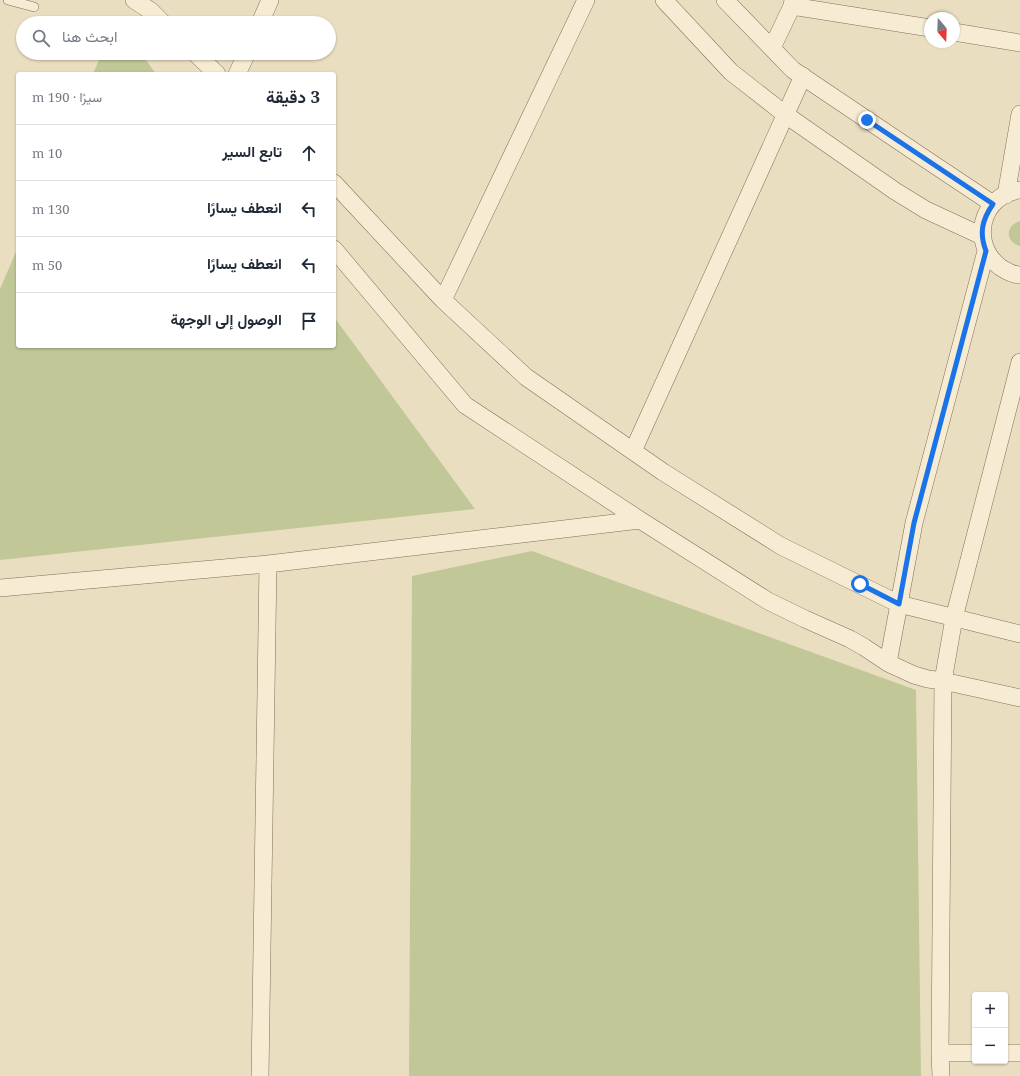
<!DOCTYPE html>
<html lang="ar">
<meta charset="utf-8">
<style>
body{margin:0;font-family:"Noto Serif",Vazirmatn,serif;background:#f2f2f3;color:#1f2937;direction:rtl}
.controls{position:absolute;right:12px;bottom:12px;display:grid;overflow:hidden;border-radius:4px;box-shadow:0 1px 3px #0004}
.controls button{width:36px;height:36px;display:grid;place-items:center;padding:0;border:0;border-bottom:1px solid #e0e1e3;background:#fff;color:#1f2937;font:20px sans-serif}
.compass{position:absolute;left:924px;top:12px;width:36px;height:36px;border-radius:50%;background:#fff;box-shadow:0 1px 3px #0004;rotate:161deg}
.stop{position:absolute;width:12px;height:12px;margin:-9px;border:3px solid #1a73e8;border-radius:50%;background:#fff}
.stop.end{background:#1a73e8;border-color:#fff;box-shadow:0 1px 4px #0008}
.list{margin:0;padding:0;list-style:none}
h2{display:flex;justify-content:space-between;align-items:center;height:52px;margin:0;padding:0 16px;font-size:17px}
h2 small{font-size:13px;font-weight:400;color:#747a83}
.list li{display:grid;grid-template-columns:26px 1fr auto;gap:12px;align-items:center;box-sizing:border-box;height:56px;padding:0 16px;border-top:1px solid #e0e1e3}
.list b{display:block;font-size:15px;white-space:nowrap}
.list em{font-size:13px;font-style:normal;color:#747a83}
.icon{flex:none;width:22px;height:22px;fill:none;stroke:currentColor;stroke-width:2;stroke-linecap:round;stroke-linejoin:round}
.map{position:relative;flex:none;width:1020px;height:1076px;overflow:hidden;direction:ltr}
.search{position:absolute;background:#fff;box-shadow:0 1px 3px #0004;left:16px;top:16px;width:320px;height:44px;display:flex;align-items:center;gap:10px;box-sizing:border-box;padding:0 14px;border-radius:22px;color:#747a83;font-size:15px}
.panel{position:absolute;background:#fff;box-shadow:0 1px 3px #0004;left:16px;top:72px;width:320px;height:276px;border-radius:4px;direction:rtl}
.map>svg:first-child{display:block}
.green{fill:#c1c796}
.lines{fill:none;stroke-linecap:round;stroke-linejoin:round}
.lane-casing{stroke:#826f5a;stroke-width:10}
.street-casing{stroke:#826f5a;stroke-width:18}
.lane{stroke:#f6ebd3;stroke-width:9}
.street{stroke:#f6ebd3;stroke-width:17}
.route{stroke:#1a73e8;stroke-width:5}
</style>
<div class="map">
<svg width="1020" height="1076" viewBox="0 0 1020 1076">
<rect width="100%" height="100%" fill="#eadec1"/>
<path class="green" d="M102,53h39l15,21h-63z
M1020,221v25c-15,-4 -15,-21 0,-25z
M18,247v99h316v-29l141,192 -475,51v-271z
M532,551l384,139 5,386h-512l3,-500z"/>
<g class="lines">
<g class="lane-casing">
<path id="lane" d="M8,0l26,7"/>
</g>
<g class="street-casing">
<path id="street" d="M134,0l17,11 12,12
M664,0l67,72 55,43 109,76 31,19 56,26
M725,0l68,70 125,84 75,50
M793,0l-1,6 138,22
M260,23l10,-23
M954,32l66,11
M772,48l20,-42
M195,53l22,21
M237,74l10,-21
M334,183l109,117 83,77 137,95 118,74 118,58 121,30
M1020,190c-39,5 -51,53 -20,77 6,4 13,8 20,8
M1006,195l14,-81
M334,249l131,156 175,115 128,81 37,18 45,20 14,8 24,16 26,12 14,4 15,2 77,17
M443,300l143,-300
M633,451l170,-375
M0,588l268,-24 372,-44
M888,663l26,-140 72,-272
M940,1053h35
M1005,1053h15
M260,1076l8,-512
M941,1076l-1,-23 3,-372 11,-63 66,-256"/>
</g>
<use href="#lane" class="lane"/>
<use href="#street" class="street"/>
</g>
<g class="lines">
<path class="route" d="M860,584l39,20 15,-81 72,-272c-7,-18 -4,-31 7,-47l-126,-84"/>
</g>
</svg>
<div class="controls">
<button>+</button>
<button>−</button>
</div>
<svg class="compass" viewBox="-18 -18 36 36"><path d="M0-13l5 13h-10z" fill="#e53935"/><path d="M0 13l5-13h-10z" fill="#747a83"/></svg>
<div class="stop" style="left:860px;top:584px"></div>
<div class="stop end" style="left:867px;top:120px"></div>
<div class="search"><svg class="icon" aria-label="search" viewBox="0 0 24 24"><circle cx="10" cy="10" r="6"/><path d="M15 15l6 6"/></svg>ابحث هنا</div>
<section class="panel">
<h2>3 دقيقة<small>سيرًا · 190 m</small></h2>
<ul class="list">
<li><svg class="icon" aria-label="ahead" viewBox="0 0 24 24"><path d="M12 20V5M6 11l6-6 6 6"/></svg><div><b>تابع السير</b></div><em>10 m</em></li>
<li><svg class="icon" aria-label="left" viewBox="0 0 24 24"><path d="M17 20v-9H6M10 6l-5 5 5 5"/></svg><div><b>انعطف يسارًا</b></div><em>130 m</em></li>
<li><svg class="icon" aria-label="left" viewBox="0 0 24 24"><path d="M17 20v-9H6M10 6l-5 5 5 5"/></svg><div><b>انعطف يسارًا</b></div><em>50 m</em></li>
<li><svg class="icon" aria-label="arrive" viewBox="0 0 24 24"><path d="M6 21V4h12l-3 4 3 4H6"/></svg><div><b>الوصول إلى الوجهة</b></div></li>
</ul>
</section>
</div>
